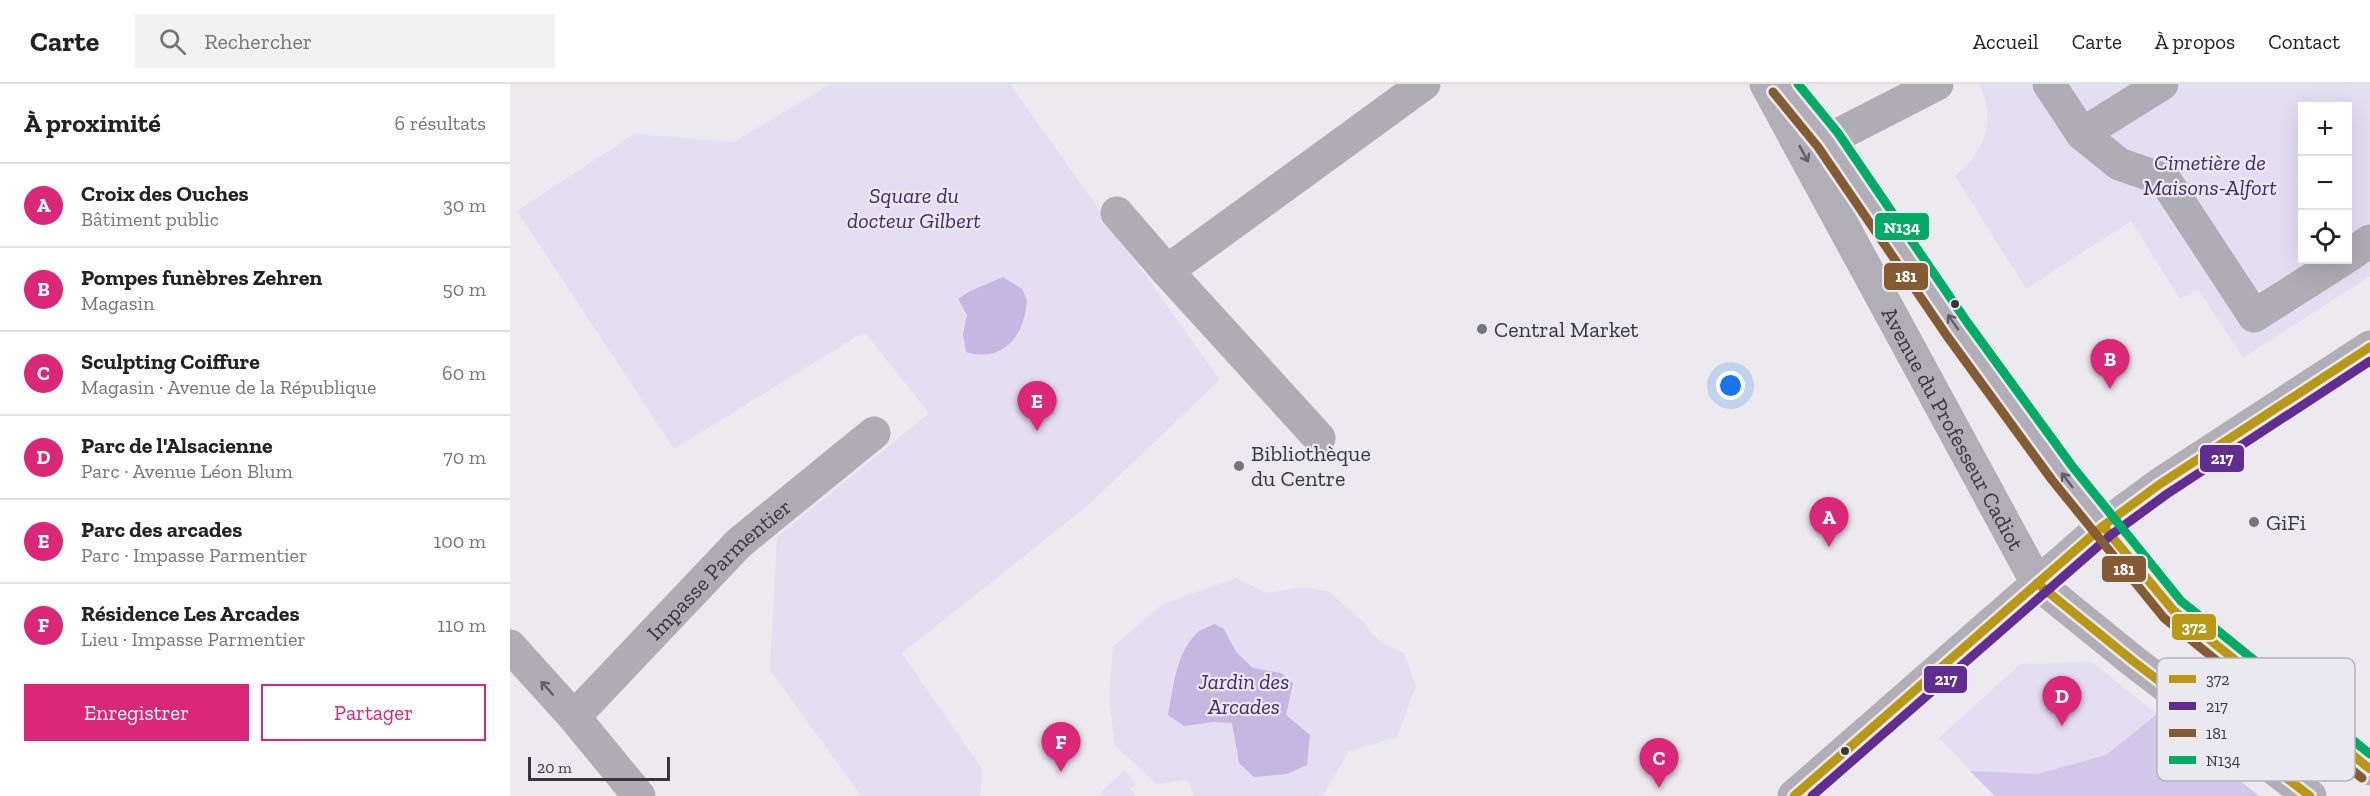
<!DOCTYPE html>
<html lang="fr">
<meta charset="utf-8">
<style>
body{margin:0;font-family:"Zilla Slab",serif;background:#f2f2f2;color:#222}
.controls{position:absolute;right:18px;top:18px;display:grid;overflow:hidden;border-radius:0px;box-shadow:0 6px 24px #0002}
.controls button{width:54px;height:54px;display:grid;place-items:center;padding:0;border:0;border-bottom:2px solid #e0e0e0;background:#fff;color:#222;font:30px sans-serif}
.scale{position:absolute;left:18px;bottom:15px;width:142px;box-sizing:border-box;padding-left:6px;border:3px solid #373639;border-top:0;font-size:16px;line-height:21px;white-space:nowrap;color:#373639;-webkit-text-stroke:4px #ebe9f0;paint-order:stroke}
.you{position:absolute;left:1221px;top:302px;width:21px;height:21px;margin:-15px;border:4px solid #fff;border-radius:50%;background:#1a73e8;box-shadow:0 0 0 9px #1a73e833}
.badge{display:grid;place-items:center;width:39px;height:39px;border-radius:50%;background:#db2777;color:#fff;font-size:20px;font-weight:700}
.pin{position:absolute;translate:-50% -50px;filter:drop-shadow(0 2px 3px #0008)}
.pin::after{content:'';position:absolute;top:32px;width:21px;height:18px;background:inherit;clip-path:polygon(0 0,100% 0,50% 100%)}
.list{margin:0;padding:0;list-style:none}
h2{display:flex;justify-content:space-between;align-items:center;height:78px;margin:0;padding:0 24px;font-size:26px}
h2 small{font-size:20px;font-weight:400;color:#767676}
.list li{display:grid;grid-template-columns:39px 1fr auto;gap:18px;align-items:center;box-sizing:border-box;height:84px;padding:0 24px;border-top:2px solid #e0e0e0}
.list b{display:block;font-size:22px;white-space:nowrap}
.list p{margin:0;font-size:20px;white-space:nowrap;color:#767676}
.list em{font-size:20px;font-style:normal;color:#767676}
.actions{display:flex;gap:12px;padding:18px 24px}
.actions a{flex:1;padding:14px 0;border:2px solid #db2777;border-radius:0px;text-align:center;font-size:21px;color:#db2777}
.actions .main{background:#db2777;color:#fff}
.icon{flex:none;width:33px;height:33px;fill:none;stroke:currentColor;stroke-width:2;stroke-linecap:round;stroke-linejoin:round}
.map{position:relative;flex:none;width:1860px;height:712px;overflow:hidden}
header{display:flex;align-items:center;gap:36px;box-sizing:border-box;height:84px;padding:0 30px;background:#fff;border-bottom:2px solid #e0e0e0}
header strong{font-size:28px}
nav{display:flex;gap:33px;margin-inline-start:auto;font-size:21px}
.search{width:420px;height:54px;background:#f2f2f2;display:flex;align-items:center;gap:15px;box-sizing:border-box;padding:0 21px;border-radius:0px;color:#767676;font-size:22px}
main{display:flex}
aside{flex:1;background:#fff}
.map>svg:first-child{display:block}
.green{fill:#e5def3;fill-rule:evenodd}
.forest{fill:#d2c6e9}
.water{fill:#c5b7e1}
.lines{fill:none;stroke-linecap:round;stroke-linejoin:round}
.minor{stroke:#afacb5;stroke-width:33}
.major{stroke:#b1aeb8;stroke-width:33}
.bus-1-casing{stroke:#ebe9f0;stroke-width:14}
.bus-2-casing{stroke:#ebe9f0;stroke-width:14}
.bus-3-casing{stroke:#ebe9f0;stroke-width:14}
.bus-4-casing{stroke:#ebe9f0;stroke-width:14}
.bus-1{stroke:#b99815;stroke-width:9}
.bus-2{stroke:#622d91;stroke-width:9}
.bus-3{stroke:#845b32;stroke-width:9}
.bus-4{stroke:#00ab66;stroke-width:9}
.oneway{stroke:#626065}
.oneway2{stroke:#615f64}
.bus-dot{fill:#373639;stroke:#ebe9f0;stroke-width:2}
.poi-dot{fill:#767579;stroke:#ebe9f0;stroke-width:2}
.labels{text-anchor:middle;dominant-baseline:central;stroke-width:4.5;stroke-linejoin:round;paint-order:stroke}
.park-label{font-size:22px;font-style:italic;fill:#44286d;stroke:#ebe9f0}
.poi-label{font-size:22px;fill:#373639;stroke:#ebe9f0;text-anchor:start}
.street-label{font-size:22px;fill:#373639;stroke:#ebe9f0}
.key{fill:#ebe9f0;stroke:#b5b3b9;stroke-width:1.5}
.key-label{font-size:16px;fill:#373639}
.line-badge{stroke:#ebe9f0;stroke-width:2}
.badge-label{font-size:16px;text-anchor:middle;font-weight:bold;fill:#fff}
</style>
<header>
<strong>Carte</strong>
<div class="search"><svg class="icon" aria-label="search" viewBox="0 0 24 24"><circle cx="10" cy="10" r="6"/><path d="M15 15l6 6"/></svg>Rechercher</div>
<nav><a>Accueil</a><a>Carte</a><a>À propos</a><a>Contact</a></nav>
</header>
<main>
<aside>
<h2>À proximité<small>6 résultats</small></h2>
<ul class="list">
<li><span class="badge">A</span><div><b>Croix des Ouches</b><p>Bâtiment public</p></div><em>30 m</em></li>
<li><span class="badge">B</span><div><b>Pompes funèbres Zehren</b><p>Magasin</p></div><em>50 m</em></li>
<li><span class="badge">C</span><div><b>Sculpting Coiffure</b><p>Magasin · Avenue de la République</p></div><em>60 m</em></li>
<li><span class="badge">D</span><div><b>Parc de l'Alsacienne</b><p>Parc · Avenue Léon Blum</p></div><em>70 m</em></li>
<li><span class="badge">E</span><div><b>Parc des arcades</b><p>Parc · Impasse Parmentier</p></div><em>100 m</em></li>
<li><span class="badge">F</span><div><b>Résidence Les Arcades</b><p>Lieu · Impasse Parmentier</p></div><em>110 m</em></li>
</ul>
<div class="actions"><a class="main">Enregistrer</a><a>Partager</a></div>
</aside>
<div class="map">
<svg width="1860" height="712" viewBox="0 0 1860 712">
<rect width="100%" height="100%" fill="#eceaef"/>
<path class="green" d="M321,0h179l210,296 -134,127 -184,146 80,116 -2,27h-119l-91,-126 7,-133 152,-124 -65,-81 -190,117 -157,-238 117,-77 100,8z
M1469,0h391v192l-127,82 -45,-68 -18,9 -49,-78 -105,68 -71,-113c30,-25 42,-55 24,-92zM1792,22h46v154h-46z
M726,494l31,15 34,-6 27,4 33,29 19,22 24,11 12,33 -19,51 -48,14 -24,41 -6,4h-125l-6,-16 -31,4 -42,-38 -6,-49 4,-51 50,-42z
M1582,578l167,134h-264l-56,-58 81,-74z
M615,686l11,14 -6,5 6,7h-33l-3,-3z"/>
<path class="forest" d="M1647,630l102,82h-264l-25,-25 67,3 69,-19z"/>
<path class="water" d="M493,193l19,12 5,11c-2,34 -23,64 -61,52l-3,-18 4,-19 -9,-16 12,-8z
M704,540l10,5 12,23 17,16 28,5 12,10 -7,32 24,20 -3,30 -20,9 -33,3 -15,-14 -7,-40 -19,-1 -29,4 -16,-11c5,-26 8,-63 29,-82 4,-4 12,-6 17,-9z"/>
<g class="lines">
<g class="minor">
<path d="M1539,0l33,50 80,-50"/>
<path d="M1572,50l37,30 46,16 89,136 88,-56"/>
<path d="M1318,56l109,-56"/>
<path d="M607,129l50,58"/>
<path d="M1838,172l22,-15"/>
<path d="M809,354l-152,-167 257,-187"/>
<path d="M0,562l64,71 65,79"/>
<path id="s1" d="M64,633l165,-174 135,-110"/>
</g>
<g class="major">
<path id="s2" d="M1256,0l271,499 96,78 177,135"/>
<path d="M1273,1l45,55 129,189 105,144 41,53 70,84 197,159"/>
<path d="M1284,712l309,-270 57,-42 210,-137"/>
</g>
<g class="bus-1-casing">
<path id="bus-1" d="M1593,442l70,84 197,159
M1527,499l96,78 177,135
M1284,712l309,-270 57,-42 210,-137"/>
</g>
<g class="bus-2-casing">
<path id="bus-2" d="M1302,712l299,-261 56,-41 203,-133"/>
</g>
<g class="bus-3-casing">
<path id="bus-3" d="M1263,8l45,55 129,189 105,144 112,138 198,160"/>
</g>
<g class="bus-4-casing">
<path id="bus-4" d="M1288,0l40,49 129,189 105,144 109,135 189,153"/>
</g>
<use href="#bus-1" class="bus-1"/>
<use href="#bus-2" class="bus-2"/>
<use href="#bus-3" class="bus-3"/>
<use href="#bus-4" class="bus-4"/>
</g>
<defs><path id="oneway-shaft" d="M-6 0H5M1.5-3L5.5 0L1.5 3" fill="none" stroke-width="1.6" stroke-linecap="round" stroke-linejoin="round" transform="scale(1.5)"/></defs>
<g class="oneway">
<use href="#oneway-shaft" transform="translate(1294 70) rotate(61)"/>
<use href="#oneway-shaft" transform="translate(1443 238) rotate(-125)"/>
<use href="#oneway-shaft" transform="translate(1557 396) rotate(-127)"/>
</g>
<use class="oneway2" href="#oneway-shaft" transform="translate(37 604) rotate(-132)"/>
<g class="bus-dot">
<circle cx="1445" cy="220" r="5"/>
<circle cx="1335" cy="667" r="5"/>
</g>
<g class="poi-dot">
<circle cx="972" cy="245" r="6"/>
<circle cx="729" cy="382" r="6"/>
<circle cx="1744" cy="438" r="6"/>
</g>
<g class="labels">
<g class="park-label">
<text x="1700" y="78">Cimetière de<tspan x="1700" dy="25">Maisons-Alfort</tspan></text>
<text x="404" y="111">Square du<tspan x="404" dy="25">docteur Gilbert</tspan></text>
<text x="734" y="597">Jardin des<tspan x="734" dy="25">Arcades</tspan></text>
</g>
<g class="poi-label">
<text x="984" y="245">Central Market</text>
<text x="741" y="369">Bibliothèque<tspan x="741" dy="25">du Centre</tspan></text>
<text x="1756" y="438">GiFi</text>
</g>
<g class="street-label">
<text stroke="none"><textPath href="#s2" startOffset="392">Avenue du Professeur Cadiot</textPath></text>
<text stroke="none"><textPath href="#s1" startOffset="207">Impasse Parmentier</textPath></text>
</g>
</g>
<rect x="1647" y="574" width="198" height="123" rx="9" class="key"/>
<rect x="1659" y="591" width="27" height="8" fill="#b99815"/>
<rect x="1659" y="618" width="27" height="8" fill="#622d91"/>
<rect x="1659" y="645" width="27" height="8" fill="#845b32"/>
<rect x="1659" y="672" width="27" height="8" fill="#00ab66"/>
<g class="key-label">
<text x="1696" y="601">372</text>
<text x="1696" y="628">217</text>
<text x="1696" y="655">181</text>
<text x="1696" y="682">N134</text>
</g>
<g class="line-badge">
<rect x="1364" y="128" width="56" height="29" rx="6" fill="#00ab66"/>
<rect x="1373" y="178" width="46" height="29" rx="6" fill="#845b32"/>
<rect x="1689" y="360" width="46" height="29" rx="6" fill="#622d91"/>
<rect x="1591" y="471" width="46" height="28" rx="6" fill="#845b32"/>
<rect x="1661" y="529" width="46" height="28" rx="6" fill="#b99815"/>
<rect x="1413" y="581" width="45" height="29" rx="6" fill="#622d91"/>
</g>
<g class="badge-label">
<text x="1392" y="149">N134</text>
<text x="1396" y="198">181</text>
<text x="1712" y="380">217</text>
<text x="1614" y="491">181</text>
<text x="1684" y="549">372</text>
<text x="1436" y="601">217</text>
</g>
</svg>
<div class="controls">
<button>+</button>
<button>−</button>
<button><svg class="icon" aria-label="locate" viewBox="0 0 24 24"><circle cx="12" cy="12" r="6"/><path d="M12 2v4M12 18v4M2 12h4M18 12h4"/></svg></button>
</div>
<div class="scale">20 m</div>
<div class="you"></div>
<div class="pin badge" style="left:1319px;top:463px">A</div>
<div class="pin badge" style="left:1600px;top:305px">B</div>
<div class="pin badge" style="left:1149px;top:704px">C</div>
<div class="pin badge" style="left:1552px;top:642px">D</div>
<div class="pin badge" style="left:527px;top:347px">E</div>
<div class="pin badge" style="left:551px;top:688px">F</div>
</div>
</main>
